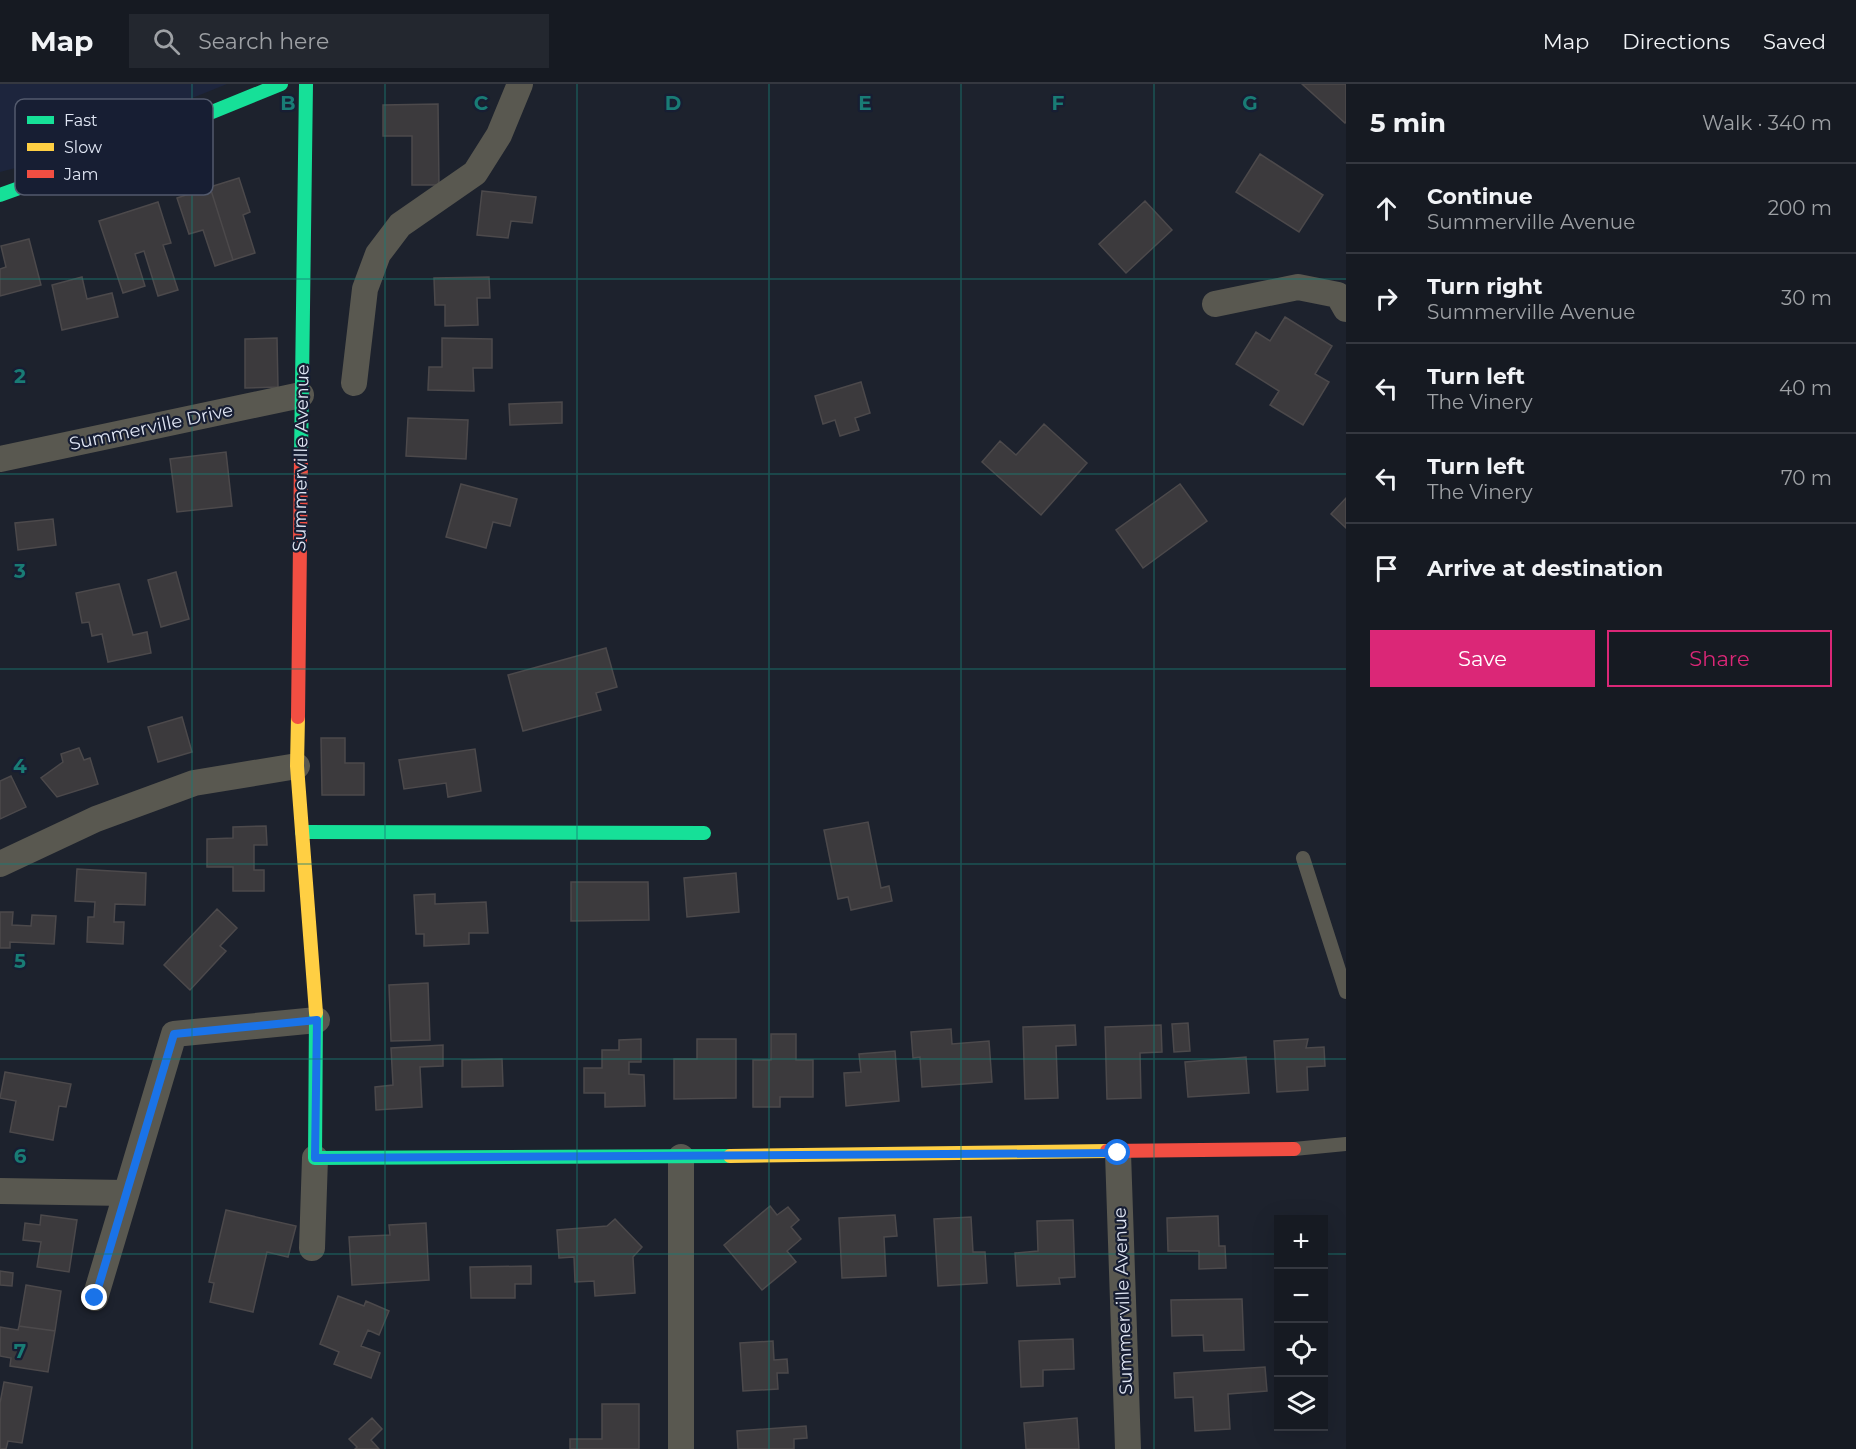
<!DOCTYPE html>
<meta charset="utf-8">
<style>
body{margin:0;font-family:Montserrat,sans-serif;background:#23272f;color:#f1f3f6}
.controls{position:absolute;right:18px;bottom:18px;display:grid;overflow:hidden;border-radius:0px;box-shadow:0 6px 24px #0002}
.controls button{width:54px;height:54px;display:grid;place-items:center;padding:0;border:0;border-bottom:2px solid #353840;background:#161a22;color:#f1f3f6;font:30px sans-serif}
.stop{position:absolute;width:18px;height:18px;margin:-14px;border:4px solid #1a73e8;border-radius:50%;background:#fff}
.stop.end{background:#1a73e8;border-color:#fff;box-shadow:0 2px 6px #0008}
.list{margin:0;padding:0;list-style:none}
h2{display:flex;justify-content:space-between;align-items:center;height:78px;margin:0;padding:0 24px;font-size:26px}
h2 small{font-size:20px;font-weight:400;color:#9ea1a5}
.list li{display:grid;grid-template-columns:39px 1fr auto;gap:18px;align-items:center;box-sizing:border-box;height:90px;padding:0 24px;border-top:2px solid #353840}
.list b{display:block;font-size:22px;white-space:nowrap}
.list p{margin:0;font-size:20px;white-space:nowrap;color:#9ea1a5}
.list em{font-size:20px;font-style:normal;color:#9ea1a5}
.actions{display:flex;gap:12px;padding:18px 24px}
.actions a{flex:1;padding:14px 0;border:2px solid #db2777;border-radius:0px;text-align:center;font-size:21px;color:#db2777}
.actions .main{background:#db2777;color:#fff}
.icon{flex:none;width:33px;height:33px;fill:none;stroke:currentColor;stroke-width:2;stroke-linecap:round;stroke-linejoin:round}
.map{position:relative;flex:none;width:1346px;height:1365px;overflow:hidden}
header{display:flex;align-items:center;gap:36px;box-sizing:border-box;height:84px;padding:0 30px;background:#161a22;border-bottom:2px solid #353840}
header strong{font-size:28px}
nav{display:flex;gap:33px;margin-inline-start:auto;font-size:21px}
.search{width:420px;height:54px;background:#23272f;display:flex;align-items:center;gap:15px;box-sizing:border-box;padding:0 21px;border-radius:0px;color:#9ea1a5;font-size:22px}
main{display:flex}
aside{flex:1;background:#161a22}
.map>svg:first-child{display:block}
.built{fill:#1d253d}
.building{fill:#3c3a3d;stroke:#4c494b;stroke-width:1.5}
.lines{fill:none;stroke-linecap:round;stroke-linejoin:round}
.lane{stroke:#595850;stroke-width:14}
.street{stroke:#595850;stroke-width:26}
.fast{stroke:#16e098;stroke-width:14}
.slow{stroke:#ffcf43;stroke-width:14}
.jam{stroke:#f24e42;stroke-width:14}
.route{stroke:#1a73e8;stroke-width:8}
.grid{fill:none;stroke:#197c75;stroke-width:1.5;stroke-opacity:0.55}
.labels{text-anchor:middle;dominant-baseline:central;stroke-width:4.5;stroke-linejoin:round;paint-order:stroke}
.street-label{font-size:18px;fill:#e0e6f4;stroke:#171e33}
.key{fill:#171e33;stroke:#535a6d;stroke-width:1.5}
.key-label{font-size:16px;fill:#e0e6f4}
.grid-label{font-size:20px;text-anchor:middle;font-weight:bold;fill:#197c75;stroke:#171e33;stroke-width:4.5;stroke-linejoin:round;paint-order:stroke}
</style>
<header>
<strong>Map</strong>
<div class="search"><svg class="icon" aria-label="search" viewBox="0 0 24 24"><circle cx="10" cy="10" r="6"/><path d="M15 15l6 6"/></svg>Search here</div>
<nav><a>Map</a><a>Directions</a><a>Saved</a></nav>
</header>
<main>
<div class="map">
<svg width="1346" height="1365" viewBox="0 0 1346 1365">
<rect width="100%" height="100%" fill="#1d222d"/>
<path class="built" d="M0,0h227l-200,81 -27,7z"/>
<path class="building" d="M1302,0h44v37l-1,2z
M438,20l1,81h-27v-49h-29v-31z
M1260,70l63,41 -24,37 -63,-40z
M239,94l11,34 -7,3 12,38 -22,7 -23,-73z
M210,103l23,73 -18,6 -12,-36 -14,4 -12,-36z
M482,107l54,6 -4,26 -21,-2 -3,17 -31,-3z
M1145,117l27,29 -46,43 -27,-29z
M158,118l13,41 -8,2 15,45 -20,6 -14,-45 -9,3 10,32 -22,7 -24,-72z
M29,155l12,46 -41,11v-27l6,-2 -5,-21z
M82,193l5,22 25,-6 6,24 -56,13 -10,-45z
M489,193l1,21h-13l1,27 -33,1v-21h-10l-1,-27z
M1285,233l47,29 -17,28 14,8 -26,43 -33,-20 9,-14 -43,-27 20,-32 14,9z
M277,254l1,49 -33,1v-49z
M442,254l50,1v29h-19l1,23 -46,-1 1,-23h13z
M861,298l9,31 -15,5 4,12 -19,6 -5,-16 -12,4 -8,-28z
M562,318v21l-52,2 -1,-21z
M408,334l60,2 -2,39 -60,-3z
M1044,340l43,39 -46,52 -59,-53 18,-21 16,14z
M226,368l6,54 -55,6 -7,-53z
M461,400l56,15 -7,27 -17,-4 -7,26 -40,-11z
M1180,400l27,37 -64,47 -27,-38z
M1346,414v30l-15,-14z
M53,435l3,26 -38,5 -3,-27z
M176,488l13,47 -28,8 -13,-47z
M119,500l14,51 14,-3 4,21 -43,9 -6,-28 -10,2 -3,-14 -7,1 -6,-30z
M606,564l11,39 -21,6 5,17 -78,21 -15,-56z
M182,633l10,35 -34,10 -10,-35z
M321,654h24v25h19v32h-42z
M79,664l5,12 6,-2 8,26 -41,13 -16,-19 22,-16 -2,-8z
M475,665l6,42 -33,6 -2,-14 -42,6 -5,-29z
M11,692l15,31 -26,12v-38z
M868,738l13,66 8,-2 3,15 -41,9 -3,-13 -10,2 -14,-69z
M266,742l1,19h-13v25h10v21h-31v-24h-26v-28l26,-1v-11z
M77,785l69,4 -1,32 -30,-1 -1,18h10l-1,22 -36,-2 1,-25h6l1,-15 -20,-1z
M736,789l3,39 -52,5 -3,-39z
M571,798h77l1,38 -78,1z
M435,810v10l51,-2 2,31h-19v11l-45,2v-12h-8l-2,-39z
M217,825l20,19 -17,18 6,5 -36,39 -26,-25z
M0,828h13l-1,13 19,1 1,-11 24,1 -2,28 -44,-2v6h-10z
M428,899l2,57 -39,1 -2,-56z
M1188,939l2,28 -16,1 -2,-28z
M1075,941l1,20 -20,1 2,52 -33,1 -2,-72z
M1161,941l1,27 -22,1 1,45 -34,1 -2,-72z
M951,945l1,15 37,-3 3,41 -70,5 -2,-30 -7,1 -2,-26z
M771,950h25v26h17v37h-33v10h-27v-47h18z
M641,955v23h-12v12l15,1 1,31 -40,1v-14h-21v-25h18v-18h17v-10z
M697,955h39v59l-62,1v-40h23z
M1308,955l-2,9 18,-1 1,19 -18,1 1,23 -31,2 -3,-51z
M443,961v21l-23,1 2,40 -46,3 -1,-23 18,-2 -2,-37z
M895,967l4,50 -53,5 -2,-33 17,-1 -2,-18z
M1246,973l3,36 -61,4 -3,-35z
M502,975l1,27 -41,1v-27z
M5,988l66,12 -5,23 -7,-1 -6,34 -43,-8 6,-31 -16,-3z
M770,1122l7,9 11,-8 11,13 -8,7 10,12 -14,12 9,11 -34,28 -38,-45z
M226,1126l70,16 -8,31 -21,-5 -14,60 -43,-10 4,-19 -5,-1z
M41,1131l36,5 -8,52 -32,-5 4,-25 -18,-2 2,-17 15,2z
M895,1131l2,21 -13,1 2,39 -44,2 -3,-60z
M1218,1132l1,30h6l1,22 -27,1v-18h-31l-1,-33z
M971,1133l2,35h12l2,31 -49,3 -4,-67z
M615,1135l27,28 -9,10 2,36 -40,3 -1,-15 -19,1 -1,-25 -15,1 -2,-28 50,-4z
M1073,1136l2,57 -16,1 1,6 -43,2 -2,-33 23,-2 -1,-30z
M426,1139l3,57 -77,5 -3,-48 41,-2 -1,-10z
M531,1182v18h-16v14h-44l-1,-31z
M0,1187l13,2 -1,13 -12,-1z
M26,1201l35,6 -6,40 -36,-5z
M338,1212l26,10 2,-5 23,10 -10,24 -11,-5 -7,16 19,7 -9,25 -37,-14 5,-12 -19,-8z
M1242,1215l2,51 -40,1 -1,-16 -31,1 -1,-36z
M19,1242l36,5 -7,41 -38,-6 1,-8 -11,-2v-29l18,3z
M1073,1255l1,30 -31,1v16l-22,1 -2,-46z
M773,1257l1,19 13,-1 1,14h-11l1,16 -35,2 -3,-48z
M1265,1283l2,24 -39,3 2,35 -35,2 -2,-34 -18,1 -1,-25z
M4,1298l28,5 -10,56 -14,-2 -2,8h-6v-46z
M602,1320h37v45h-69v-10h32z
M372,1334l10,11 -11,11 8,9h-24l2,-2 -8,-8z
M1077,1334l2,31h-53l-2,-26z
M806,1342l1,12 -13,1v10h-56l-1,-18z"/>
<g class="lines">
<path class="lane" d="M1303,774l43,134
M1294,1065l52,-5"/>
<path class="street" d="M1215,220l83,-17 40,8 8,14
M354,299l11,-94 13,-35 22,-29 75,-52 24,-38 21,-51
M0,375l301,-64
M0,780l96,-45 98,-36 103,-17
M1118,1069l10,296
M0,1107l126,2
M312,1164l3,-90
M95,1214l79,-264 143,-14
M681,1365v-292"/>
<path class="fast" d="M0,111l72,-26 209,-85
M301,373l5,-373
M302,748l402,1
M316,929l-1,145 415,-2"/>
<path class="slow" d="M298,633l-1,49 19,247
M730,1072l377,-5"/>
<path class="jam" d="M298,633l3,-260
M1107,1067l187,-2"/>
</g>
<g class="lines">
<path class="route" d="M95,1214l79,-264 143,-14 -2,138 803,-5"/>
</g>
<path class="grid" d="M192,0v1365M385,0v1365M577,0v1365M769,0v1365M961,0v1365M1154,0v1365M0,195h1346M0,390h1346M0,585h1346M0,780h1346M0,975h1346M0,1170h1278M1324,1170h22"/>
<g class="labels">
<g class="street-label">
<text transform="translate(151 343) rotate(-12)">Summerville Drive</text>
<text transform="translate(301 374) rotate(-89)">Summerville Avenue</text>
<text transform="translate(1123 1217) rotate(-92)">Summerville Avenue</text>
</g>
</g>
<rect x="15" y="15" width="198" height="96" rx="9" class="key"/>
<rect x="27" y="32" width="27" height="8" fill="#16e098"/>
<rect x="27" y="59" width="27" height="8" fill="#ffcf43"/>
<rect x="27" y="86" width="27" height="8" fill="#f24e42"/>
<g class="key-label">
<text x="64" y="42">Fast</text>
<text x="64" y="69">Slow</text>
<text x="64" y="96">Jam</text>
</g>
<g class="grid-label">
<text x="288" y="26">B</text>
<text x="481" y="26">C</text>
<text x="673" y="26">D</text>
<text x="865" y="26">E</text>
<text x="1058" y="26">F</text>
<text x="1250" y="26">G</text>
<text x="20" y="299">2</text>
<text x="20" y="494">3</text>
<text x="20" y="689">4</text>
<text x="20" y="884">5</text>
<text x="20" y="1079">6</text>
<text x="20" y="1274">7</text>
</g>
</svg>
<div class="controls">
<button>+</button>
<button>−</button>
<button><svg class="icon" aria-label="locate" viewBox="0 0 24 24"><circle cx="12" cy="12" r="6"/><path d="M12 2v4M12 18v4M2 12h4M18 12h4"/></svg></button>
<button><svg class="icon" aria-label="layers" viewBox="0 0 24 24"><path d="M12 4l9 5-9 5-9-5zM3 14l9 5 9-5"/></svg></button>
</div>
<div class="stop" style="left:1118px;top:1069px"></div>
<div class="stop end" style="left:95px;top:1214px"></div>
</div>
<aside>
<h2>5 min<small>Walk · 340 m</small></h2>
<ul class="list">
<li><svg class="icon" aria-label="ahead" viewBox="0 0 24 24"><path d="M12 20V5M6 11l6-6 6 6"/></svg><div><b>Continue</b><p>Summerville Avenue</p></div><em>200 m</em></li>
<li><svg class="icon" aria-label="right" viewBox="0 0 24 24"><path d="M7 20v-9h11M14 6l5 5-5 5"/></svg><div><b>Turn right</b><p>Summerville Avenue</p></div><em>30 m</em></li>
<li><svg class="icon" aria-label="left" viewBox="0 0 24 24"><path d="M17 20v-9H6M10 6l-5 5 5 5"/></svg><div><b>Turn left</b><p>The Vinery</p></div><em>40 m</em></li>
<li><svg class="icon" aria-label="left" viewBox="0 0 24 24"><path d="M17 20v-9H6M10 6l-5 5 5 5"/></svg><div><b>Turn left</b><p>The Vinery</p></div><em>70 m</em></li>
<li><svg class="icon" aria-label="arrive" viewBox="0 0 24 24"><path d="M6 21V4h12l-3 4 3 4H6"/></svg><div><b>Arrive at destination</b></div></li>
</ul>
<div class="actions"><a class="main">Save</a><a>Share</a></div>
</aside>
</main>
